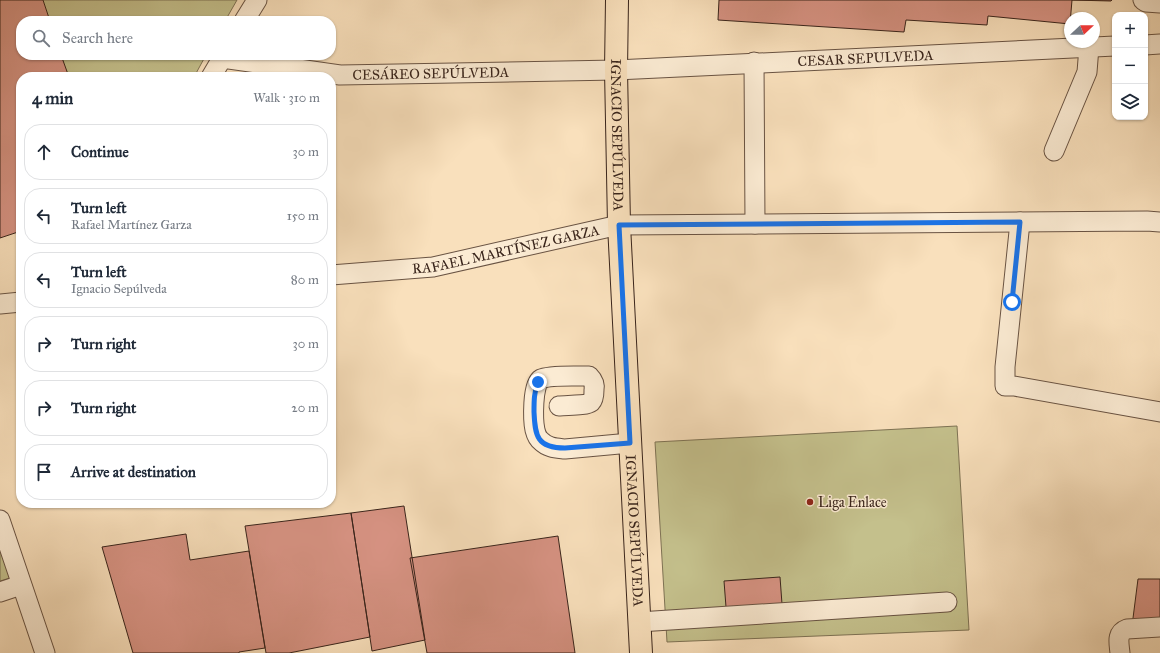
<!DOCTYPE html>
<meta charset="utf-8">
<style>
body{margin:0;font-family:"IM FELL Great Primer",serif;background:#f6f6f7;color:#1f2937}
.controls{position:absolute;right:12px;top:12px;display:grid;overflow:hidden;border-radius:8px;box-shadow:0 1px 3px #0004}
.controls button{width:36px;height:36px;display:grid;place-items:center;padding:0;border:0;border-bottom:1px solid #e0e1e3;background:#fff;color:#1f2937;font:20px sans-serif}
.compass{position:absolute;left:1064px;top:12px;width:36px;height:36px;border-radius:50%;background:#fff;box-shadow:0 1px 3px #0004;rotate:68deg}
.stop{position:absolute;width:12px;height:12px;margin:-9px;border:3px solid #1a73e8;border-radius:50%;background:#fff}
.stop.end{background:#1a73e8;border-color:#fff;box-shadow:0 1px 4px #0008}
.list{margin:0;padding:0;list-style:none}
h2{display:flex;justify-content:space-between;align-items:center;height:52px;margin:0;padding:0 16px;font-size:17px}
h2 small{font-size:13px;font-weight:400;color:#747a83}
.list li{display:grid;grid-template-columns:26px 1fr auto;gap:12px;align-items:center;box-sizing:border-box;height:56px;margin:0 8px 8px;padding:0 8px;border:1px solid #e0e1e3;border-radius:16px}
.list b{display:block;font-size:15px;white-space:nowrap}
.list p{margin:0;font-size:13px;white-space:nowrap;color:#747a83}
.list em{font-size:13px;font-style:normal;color:#747a83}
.icon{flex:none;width:22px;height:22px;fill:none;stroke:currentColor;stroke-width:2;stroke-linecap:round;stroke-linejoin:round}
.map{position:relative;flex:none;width:1160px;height:653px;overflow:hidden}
.search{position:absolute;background:#fff;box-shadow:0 1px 3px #0004;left:16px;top:16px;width:320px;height:44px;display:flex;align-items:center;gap:10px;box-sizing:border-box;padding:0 14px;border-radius:16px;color:#747a83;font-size:15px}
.panel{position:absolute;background:#fff;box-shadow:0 1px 3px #0004;left:16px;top:72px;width:320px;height:436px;border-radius:16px}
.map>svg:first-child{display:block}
.green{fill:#c4c08c;stroke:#7e7254}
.building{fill:#d69282;stroke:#39241b}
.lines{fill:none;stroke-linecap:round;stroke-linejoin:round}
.minor-casing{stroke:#695343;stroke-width:21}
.major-casing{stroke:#39241b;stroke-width:24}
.minor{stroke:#fbebd3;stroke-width:19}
.major{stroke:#f9e0bc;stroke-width:22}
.route{stroke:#1a73e8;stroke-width:5}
.poi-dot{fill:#8f2418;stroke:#fbebd3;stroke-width:1.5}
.labels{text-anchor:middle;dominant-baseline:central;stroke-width:3;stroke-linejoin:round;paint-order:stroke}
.street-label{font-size:14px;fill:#39241b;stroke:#fbebd3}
.poi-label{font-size:14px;fill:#39241b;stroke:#fbebd3;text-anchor:start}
</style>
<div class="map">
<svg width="1160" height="653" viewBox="0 0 1160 653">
<rect width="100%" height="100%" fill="#f9e0bc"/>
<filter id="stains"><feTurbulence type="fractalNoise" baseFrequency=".005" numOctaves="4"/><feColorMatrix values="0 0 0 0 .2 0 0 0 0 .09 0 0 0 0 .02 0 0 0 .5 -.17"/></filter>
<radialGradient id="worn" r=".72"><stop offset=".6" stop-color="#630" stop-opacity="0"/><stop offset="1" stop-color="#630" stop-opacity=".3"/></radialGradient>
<path class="green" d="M40,0h197l-12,21h-179z
M56,55h150l-12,22h-131z
M957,426l12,204 -302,12 -12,-200z
M0,549l10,29 -10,3z"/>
<path class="building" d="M0,0h43l7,21h-29v34h40l8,22h-48v154l-21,7z
M719,0h393l-1,1 -39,-1 -2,24 -82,-8 -1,9 -81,-5 -2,12 -186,-12z
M404,506l21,134 -53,11 -21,-138z
M351,513l19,124 -81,16h-23l-21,-127z
M186,534l4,26 59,-9 16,97 -26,4v1h-106l-31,-106z
M558,536l17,117h-148l-17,-95z
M780,577l2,27 -56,3 -2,-26z
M1138,579h22v46l-28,1z"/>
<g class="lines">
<g class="minor-casing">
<g id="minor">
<path d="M1143,0l3,2 14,1"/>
<path d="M244,21l13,-21"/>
<path d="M1145,45l15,-1"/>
<path id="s1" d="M222,58l118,17 276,-5 499,-24"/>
<path d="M754,62l1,162"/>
<path d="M211,77l13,-22"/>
<path d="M1054,151l33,-79 2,-25"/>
<path d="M1020,222l-15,145v19h9l146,26"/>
<path id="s2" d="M331,275l102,-8 186,-42 528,-4 13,1"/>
<path d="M0,304l21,-2"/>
<path d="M559,406c7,-1 27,0 32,-4 3,-3 3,-8 3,-12 1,-5 -1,-10 -5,-14h-5c-10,0 -35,-1 -43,3 -9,5 -8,42 -6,51 1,4 3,9 6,11 7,7 15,7 24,8l65,-6"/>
<path d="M0,520l45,133"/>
<path d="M0,592l21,-7"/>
<path d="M639,622l308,-20"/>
<path d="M1120,653c-1,-10 -4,-20 7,-24l33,-2"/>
</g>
</g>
<g class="major-casing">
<g id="major">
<path id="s3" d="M617,0l-1,70 3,155 22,428"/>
</g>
</g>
<use href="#minor" class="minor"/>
<use href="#major" class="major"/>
</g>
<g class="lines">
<path class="route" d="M538,382c-4,10 -4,19 -4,30 1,24 3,36 31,36l65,-5 -11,-218 401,-3 -8,80"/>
</g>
<circle class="poi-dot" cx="810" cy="502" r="4"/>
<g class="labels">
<g class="street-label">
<text stroke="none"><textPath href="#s1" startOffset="645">CESAR SEPULVEDA</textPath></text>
<text stroke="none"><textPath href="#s1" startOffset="210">CESÁREO SEPÚLVEDA</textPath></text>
<text stroke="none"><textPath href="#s3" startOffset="135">IGNACIO SEPÚLVEDA</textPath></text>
<text stroke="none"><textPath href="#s2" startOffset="177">RAFAEL MARTÍNEZ GARZA</textPath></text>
<text stroke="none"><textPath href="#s3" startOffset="531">IGNACIO SEPÚLVEDA</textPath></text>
</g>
<g class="poi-label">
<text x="818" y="502">Liga Enlace</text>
</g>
</g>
<rect width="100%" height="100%" filter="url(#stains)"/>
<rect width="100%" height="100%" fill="url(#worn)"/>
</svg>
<div class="controls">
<button>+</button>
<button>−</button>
<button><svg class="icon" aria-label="layers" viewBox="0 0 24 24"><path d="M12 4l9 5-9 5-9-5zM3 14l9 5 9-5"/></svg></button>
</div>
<svg class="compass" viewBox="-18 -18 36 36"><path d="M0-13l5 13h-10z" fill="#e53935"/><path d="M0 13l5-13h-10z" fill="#747a83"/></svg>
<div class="stop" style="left:1012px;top:302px"></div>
<div class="stop end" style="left:538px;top:382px"></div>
<div class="search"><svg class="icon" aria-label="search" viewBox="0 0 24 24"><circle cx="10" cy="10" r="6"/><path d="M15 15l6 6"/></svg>Search here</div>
<section class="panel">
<h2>4 min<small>Walk · 310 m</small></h2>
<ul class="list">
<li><svg class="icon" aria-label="ahead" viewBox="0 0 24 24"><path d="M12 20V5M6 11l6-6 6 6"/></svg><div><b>Continue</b></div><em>30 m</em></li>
<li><svg class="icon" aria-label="left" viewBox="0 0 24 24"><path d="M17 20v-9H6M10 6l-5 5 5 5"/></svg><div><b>Turn left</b><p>Rafael Martínez Garza</p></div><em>150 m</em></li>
<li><svg class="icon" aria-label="left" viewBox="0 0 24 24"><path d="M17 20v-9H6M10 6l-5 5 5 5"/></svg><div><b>Turn left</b><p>Ignacio Sepúlveda</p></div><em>80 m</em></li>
<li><svg class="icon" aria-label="right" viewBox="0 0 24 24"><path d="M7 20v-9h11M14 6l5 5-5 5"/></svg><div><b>Turn right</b></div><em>30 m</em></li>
<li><svg class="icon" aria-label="right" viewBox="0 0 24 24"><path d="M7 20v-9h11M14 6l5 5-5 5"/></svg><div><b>Turn right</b></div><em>20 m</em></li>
<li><svg class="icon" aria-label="arrive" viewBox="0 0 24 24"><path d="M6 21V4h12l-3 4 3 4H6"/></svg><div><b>Arrive at destination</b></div></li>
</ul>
</section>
</div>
